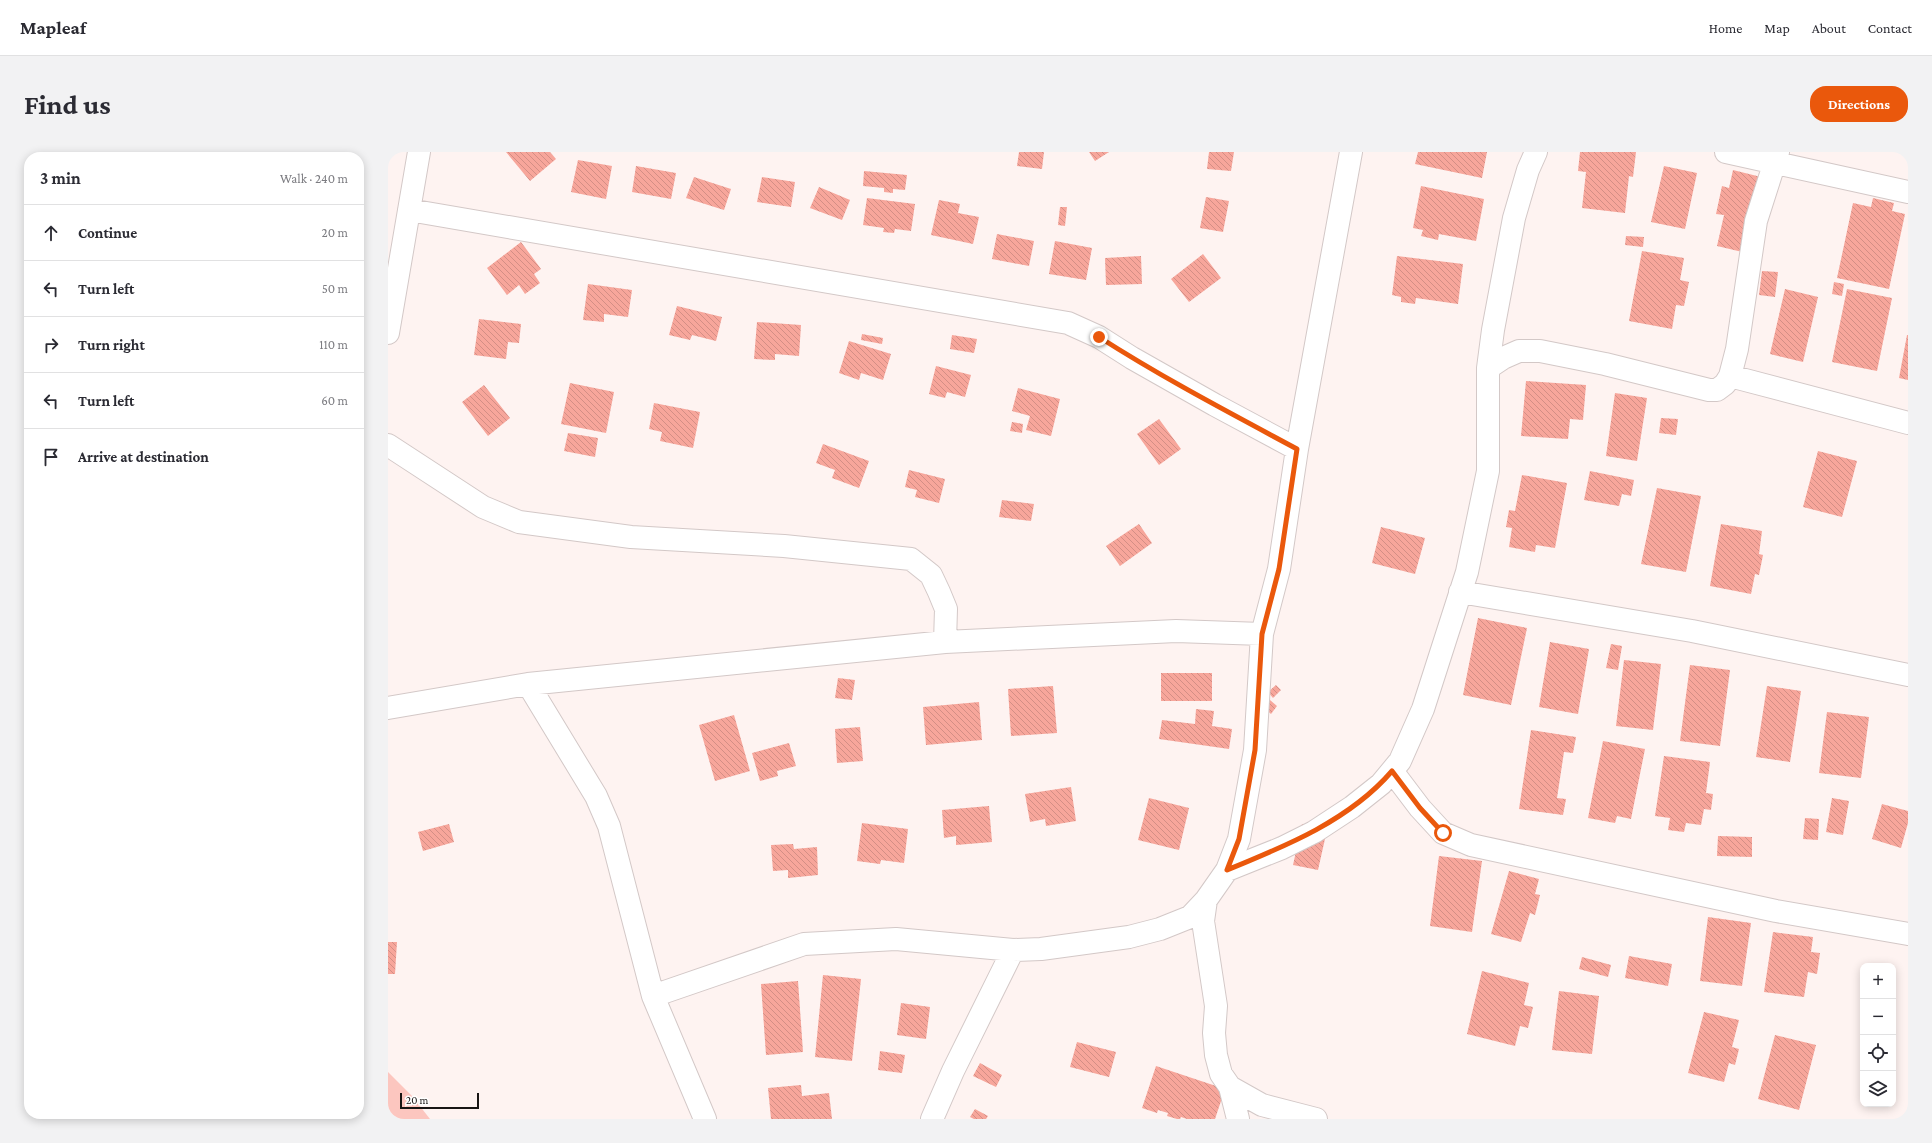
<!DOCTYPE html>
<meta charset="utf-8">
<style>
body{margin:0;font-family:"Crimson Pro",serif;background:#f2f2f3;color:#2b2b33}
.controls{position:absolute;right:12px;bottom:12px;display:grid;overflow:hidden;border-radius:8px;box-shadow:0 2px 10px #0003}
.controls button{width:36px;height:36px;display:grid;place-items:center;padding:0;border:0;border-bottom:1px solid #e1e1e2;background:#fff;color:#2b2b33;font:20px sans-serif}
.scale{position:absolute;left:12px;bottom:10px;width:79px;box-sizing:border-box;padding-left:4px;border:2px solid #181514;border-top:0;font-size:11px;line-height:14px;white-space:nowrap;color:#181514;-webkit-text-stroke:3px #fff;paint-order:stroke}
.stop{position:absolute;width:12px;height:12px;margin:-9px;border:3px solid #ea580c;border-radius:50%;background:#fff}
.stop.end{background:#ea580c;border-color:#fff;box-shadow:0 1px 4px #0008}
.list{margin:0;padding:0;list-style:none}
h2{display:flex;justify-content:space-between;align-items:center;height:52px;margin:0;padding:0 16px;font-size:17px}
h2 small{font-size:13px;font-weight:400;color:#7c7c81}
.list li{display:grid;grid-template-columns:26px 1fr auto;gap:12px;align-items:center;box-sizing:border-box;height:56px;padding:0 16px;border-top:1px solid #e1e1e2}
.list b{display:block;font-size:15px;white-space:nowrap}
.list em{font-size:13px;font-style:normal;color:#7c7c81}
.icon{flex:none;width:22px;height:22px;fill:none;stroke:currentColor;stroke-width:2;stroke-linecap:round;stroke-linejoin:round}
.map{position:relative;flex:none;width:1520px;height:967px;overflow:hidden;border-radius:16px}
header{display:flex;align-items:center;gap:24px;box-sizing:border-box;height:56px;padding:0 20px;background:#fff;border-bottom:1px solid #e1e1e2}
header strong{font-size:19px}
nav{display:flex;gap:22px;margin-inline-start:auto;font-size:14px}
.intro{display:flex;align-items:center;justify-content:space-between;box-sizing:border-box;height:96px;padding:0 24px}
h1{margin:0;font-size:28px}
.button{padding:10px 18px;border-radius:16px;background:#ea580c;color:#fff;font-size:14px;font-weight:700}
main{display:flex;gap:24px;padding:0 24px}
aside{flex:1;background:#fff;border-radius:16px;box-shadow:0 2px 10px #0003}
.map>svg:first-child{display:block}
.pitch{fill:#fcc6bf}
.building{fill:url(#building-back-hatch)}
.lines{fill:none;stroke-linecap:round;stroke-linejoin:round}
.minor-casing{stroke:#d3c8c7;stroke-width:24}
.minor{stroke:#fff;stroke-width:22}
.route{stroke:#ea580c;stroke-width:5}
</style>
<header>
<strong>Mapleaf</strong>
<nav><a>Home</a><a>Map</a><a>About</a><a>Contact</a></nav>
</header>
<div class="intro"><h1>Find us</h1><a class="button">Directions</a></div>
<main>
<aside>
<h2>3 min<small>Walk · 240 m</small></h2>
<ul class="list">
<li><svg class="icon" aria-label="ahead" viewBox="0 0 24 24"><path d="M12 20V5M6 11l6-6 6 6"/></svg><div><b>Continue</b></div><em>20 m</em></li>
<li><svg class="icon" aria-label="left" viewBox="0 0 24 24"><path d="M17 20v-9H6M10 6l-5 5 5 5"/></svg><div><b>Turn left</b></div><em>50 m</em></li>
<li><svg class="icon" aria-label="right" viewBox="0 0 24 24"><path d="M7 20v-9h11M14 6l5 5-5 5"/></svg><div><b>Turn right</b></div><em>110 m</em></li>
<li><svg class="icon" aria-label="left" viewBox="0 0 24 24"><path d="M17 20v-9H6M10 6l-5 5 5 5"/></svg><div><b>Turn left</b></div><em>60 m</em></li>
<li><svg class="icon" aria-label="arrive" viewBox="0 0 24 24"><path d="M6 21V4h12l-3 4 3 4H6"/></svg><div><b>Arrive at destination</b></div></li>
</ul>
</aside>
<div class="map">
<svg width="1520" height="967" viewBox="0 0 1520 967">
<defs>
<pattern id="building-back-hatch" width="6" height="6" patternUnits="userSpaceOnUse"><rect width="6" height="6" fill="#f7a69b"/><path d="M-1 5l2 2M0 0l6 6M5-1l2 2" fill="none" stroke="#d38e85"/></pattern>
</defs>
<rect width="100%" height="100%" fill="#fef3f1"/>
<path class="pitch" d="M0,920l24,24 18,23h-36l-6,-7z"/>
<path class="building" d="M118,0h44l6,7 -26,22z
M631,0h25l-2,17 -25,-3z
M701,0h20l-14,9z
M821,0h25l-3,19 -24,-2z
M1030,0h69l-5,26 -67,-14z
M1192,0h56l-3,25 -4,-1 -4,37 -43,-5 4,-36 -8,-1z
M190,8l34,6 -6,33 -35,-7z
M248,14l40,7 -5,26 -39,-7z
M1276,14l33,7 -12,56 -34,-7z
M1345,18l40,10 -18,75 -38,-9 7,-31 -8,-1 6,-28 7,2z
M476,19l43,4 -2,15 -12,-1v4l-9,-1v-4l-21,-2z
M306,25l37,12 -7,21 -38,-12z
M374,25l33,5 -4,25 -34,-5z
M1033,34l63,13 -8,42 -37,-7 -1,6 -17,-4 2,-6 -10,-2z
M431,35l31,13 -8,20 -32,-12z
M818,45l23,4 -6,31 -23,-4z
M479,46l48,6 -4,27 -16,-2 -1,4 -11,-1 1,-4 -21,-3z
M1485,46l21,5 -2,8 13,3 -16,75 -52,-11 16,-75 18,4z
M551,48l21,4 -2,9 21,4 -6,27 -42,-9z
M672,55h7l-2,19 -7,-1z
M609,82l37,7 -5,25 -37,-7z
M1238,84l18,1 -1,10 -18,-2z
M667,89l37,7 -6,32 -37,-6z
M133,90l20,27 -7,5 6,9 -15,11 -6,-9 -12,10 -20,-27z
M1254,99l42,7 -4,22 9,2 -5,24 -8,-1 -4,24 -43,-8z
M815,102l18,24 -32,24 -18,-23z
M753,104l1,28 -36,1 -1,-27z
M1009,104l66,8 -5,40 -42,-6 -1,6 -14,-2v-5l-9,-2z
M1374,119l16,1 -3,25 -16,-2z
M1446,130l10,2 -2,12 -10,-2z
M200,132l44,6 -4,27 -24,-3v8l-21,-2z
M1397,137l33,8 -15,65 -33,-8z
M1459,137l45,9 -15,73 -45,-9z
M289,154l45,11 -6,24 -24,-6 -2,5 -21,-5z
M91,167l42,5 -2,19 -11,-1 -2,17 -32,-4z
M369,170l44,3 -2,31 -24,-2v6l-21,-1z
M474,182l21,4 -1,6 -21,-4z
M564,183l25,4 -3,14 -24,-4z
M1519,183h1v45l-9,-2z
M461,189l42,13 -8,26 -22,-7 -2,7 -20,-7z
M548,214l35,9 -6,22 -18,-5 -2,6 -16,-4z
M1138,229l60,4 -3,35 -13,-1 -2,20 -47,-3z
M182,231l44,9 -8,41 -45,-9z
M96,233l26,33 -22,18 -26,-34z
M630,236l42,11 -9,37 -25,-6 4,-14 -18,-5z
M1227,241l32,5 -10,63 -31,-5z
M266,251l46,9 -7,36 -33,-7 2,-9 -13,-3z
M1273,266l17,1 -2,16 -17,-2z
M771,267l22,30 -22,16 -22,-31z
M624,270l11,2 -1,9 -12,-2z
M180,281l30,5 -3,19 -31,-6z
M435,292l46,17 -10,27 -27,-10 3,-8 -19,-7z
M1430,299l39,10 -15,56 -39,-10z
M521,318l36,9 -6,24 -24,-6 2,-7 -12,-3z
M1202,319l44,9 -3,16 -9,-2 -3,12 -35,-6z
M1134,323l45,8 -12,65 -19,-3 -1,7 -26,-5 3,-19 -6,-1 3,-17 6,1z
M1269,336l44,8 -15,76 -45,-8z
M614,348l32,4 -3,17 -32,-4z
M751,372l13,19 -32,23 -14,-20z
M1333,372l41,7 -3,23 4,1 -4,20 -4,-1 -4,20 -41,-8z
M993,375l44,11 -10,36 -43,-11z
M1090,466l49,10 -16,77 -48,-10z
M1162,490l39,7 -11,65 -39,-7z
M1223,492l11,2 -4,24 -12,-2z
M1236,508l37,4 -8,66 -37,-4z
M1302,513l40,5 -10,76 -40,-5z
M773,521h51v28h-51z
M450,526l17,2 -3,20 -17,-2z
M888,533l5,5 -8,8 -5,-6z
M665,534l4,47 -46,3 -3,-47z
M1379,534l34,5 -11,71 -34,-5z
M882,548l7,6 -6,8 -8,-7z
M591,550l3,38 -56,5 -3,-38z
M808,557l18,2 -2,15 20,3 -3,20 -70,-10 3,-19 33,4z
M1439,560l42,5 -8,61 -42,-5z
M346,563l16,56 -35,10 -16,-56z
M472,575l3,34 -26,2 -2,-34z
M1143,578l45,7 -3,16 -9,-1 -7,46 9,1 -3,16 -44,-6z
M1215,589l42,8 -14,70 -14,-3 -2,7 -27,-5z
M401,591l7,23 -19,5 1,5 -18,5 -8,-28z
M1276,604l46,6 -4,31 7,1 -2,16 -7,-1 -3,16 -15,-2 -2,9 -16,-2 2,-12 -15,-2z
M683,635l5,34 -30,5 -1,-7 -15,3 -5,-28z
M761,646l40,10 -10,42 -41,-10z
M1444,646l17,3 -6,34 -17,-3z
M1494,652l26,7v12l-7,25 -29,-9z
M601,654l3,36 -36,3v-9l-12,2 -2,-28z
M1417,666l14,1 -1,21 -15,-1z
M474,671l46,6 -4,34 -23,-3 -1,4 -23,-3z
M61,672l5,18 -31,9 -5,-19z
M914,672l25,6 -9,40 -25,-5z
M1330,684l34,1v20l-35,-1z
M405,692l1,5 23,-2 1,28 -30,3v-8l-15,1 -2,-26z
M1051,704l43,5 -10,71 -42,-6z
M1121,719l30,8 -4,15 5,1 -5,20 -5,-2 -9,29 -30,-8z
M1320,765l43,6 -9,63 -42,-5z
M1385,780l40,5 -2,15 9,1 -3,21 -9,-2 -4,25 -40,-5z
M0,790h9l-2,32h-7z
M1241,804l43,8 -4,22 -43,-8z
M1194,805l29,8 -3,12 -29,-8z
M1094,819l47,12 -5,22 9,2 -5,21 -8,-2 -5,20 -48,-12z
M435,823l38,4 -9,82 -37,-4z
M410,829l5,71 -37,3 -5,-71z
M1171,839l40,5 -7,58 -40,-4z
M513,851l29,4 -4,32 -29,-4z
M1316,860l35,8 -7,27 7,2 -4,16 -6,-2 -5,19 -36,-9z
M1387,883l41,10 -17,65 -41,-11z
M689,890l39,10 -7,25 -39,-10z
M492,899l25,4 -3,18 -24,-3z
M592,911l22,12 -6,12 -23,-11z
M768,914l69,23 -10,30h-28l-6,-2 -1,2h-3l-10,-3 1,-3 -10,-3 -1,3 -15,-5z
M413,933l1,11 27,-3 3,26h-61l-3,-31z
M587,957l13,7 -2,3h-12l-4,-2z"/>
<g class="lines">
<g class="minor-casing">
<path id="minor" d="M1338,0l182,40
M21,58l659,113 31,14 33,21 83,47 82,44
M0,181l31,-181
M1100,216l15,-10 16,-7h21l65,13 104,26h8l8,-6 5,-8 7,-27 19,-128 22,-69
M1342,224l178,47
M0,293l95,62 36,15 112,15 153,9 127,13 20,16 8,17 7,17 -1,33
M1072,440l232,39 216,44
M140,532l68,112 13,30 44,170
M0,556l140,-24 417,-42 231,-11 86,3 17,-65 18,-120 54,-297
M1004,619l28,37 23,25 28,12 305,66 132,23
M839,718l55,-22 32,-16 38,-25 29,-23 19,-23 23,-52 44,-137 21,-101v-103l5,-38 21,-112 14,-48 8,-18
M818,748l-3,21 13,85 -2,27 2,22 5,19 9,13 32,18 54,14
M842,935l8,32
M317,967l-52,-123 151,-52 92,-5 117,11 28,-1 88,-12 31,-8 30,-12 16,-17 21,-30 12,-31 16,-89 7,-116
M544,967l21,-48 60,-121"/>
</g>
<use href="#minor" class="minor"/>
</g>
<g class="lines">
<path class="route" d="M711,185c64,41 131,76 198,112l-18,120 -17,65 -7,116 -16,89 -12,31c59,-24 123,-50 165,-99l28,37 23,25"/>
</g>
</svg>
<div class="controls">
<button>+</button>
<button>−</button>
<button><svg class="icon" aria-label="locate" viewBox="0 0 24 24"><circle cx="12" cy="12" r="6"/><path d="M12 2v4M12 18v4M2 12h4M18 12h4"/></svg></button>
<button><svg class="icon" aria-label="layers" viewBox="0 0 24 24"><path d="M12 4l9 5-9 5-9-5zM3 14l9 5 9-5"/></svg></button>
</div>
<div class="scale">20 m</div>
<div class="stop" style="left:1055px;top:681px"></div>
<div class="stop end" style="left:711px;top:185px"></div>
</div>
</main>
